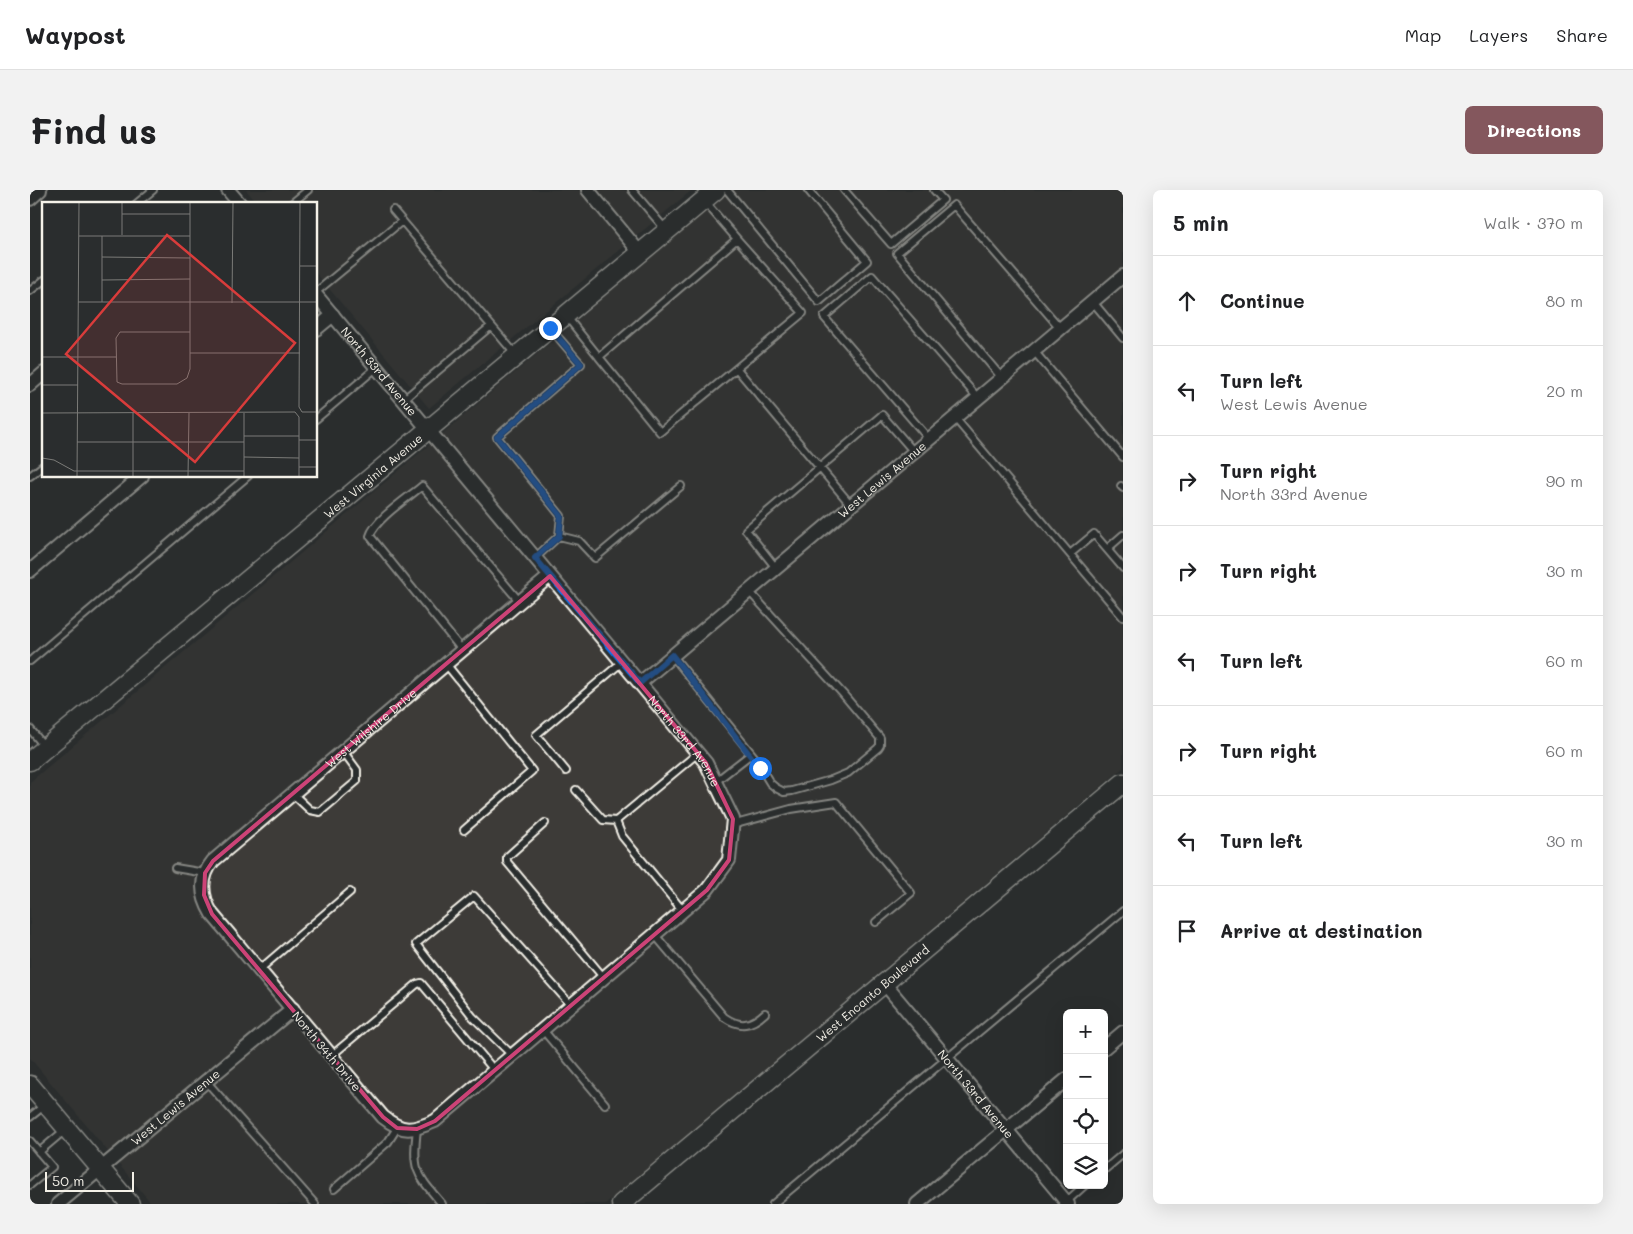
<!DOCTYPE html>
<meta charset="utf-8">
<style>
body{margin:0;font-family:Mali,sans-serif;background:#f2f2f2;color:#202124}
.controls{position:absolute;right:15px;bottom:15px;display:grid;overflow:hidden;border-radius:8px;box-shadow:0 5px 20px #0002}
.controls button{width:45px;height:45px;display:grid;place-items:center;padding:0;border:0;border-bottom:1px solid #e0e0e0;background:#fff;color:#202124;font:25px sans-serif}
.scale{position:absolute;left:15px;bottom:12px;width:89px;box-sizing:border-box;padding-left:5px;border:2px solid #f4f1e8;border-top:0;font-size:14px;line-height:18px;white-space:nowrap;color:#f4f1e8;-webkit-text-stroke:4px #2a2d2e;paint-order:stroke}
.stop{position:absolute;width:15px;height:15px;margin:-11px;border:4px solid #1a73e8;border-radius:50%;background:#fff}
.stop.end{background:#1a73e8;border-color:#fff;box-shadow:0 1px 5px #0008}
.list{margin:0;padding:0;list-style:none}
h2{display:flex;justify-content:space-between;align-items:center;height:65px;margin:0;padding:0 20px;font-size:21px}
h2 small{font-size:16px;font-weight:400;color:#757577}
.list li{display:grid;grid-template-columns:32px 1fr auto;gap:15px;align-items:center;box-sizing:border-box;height:90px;padding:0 20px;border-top:1px solid #e0e0e0}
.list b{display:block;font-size:19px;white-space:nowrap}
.list p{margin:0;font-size:16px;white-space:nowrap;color:#757577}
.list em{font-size:16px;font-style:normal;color:#757577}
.icon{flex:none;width:28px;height:28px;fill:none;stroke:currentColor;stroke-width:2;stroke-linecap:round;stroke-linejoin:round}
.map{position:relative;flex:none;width:1093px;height:1014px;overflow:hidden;border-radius:8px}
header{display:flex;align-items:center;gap:30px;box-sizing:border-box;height:70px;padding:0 25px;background:#fff;border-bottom:1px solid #e0e0e0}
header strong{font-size:24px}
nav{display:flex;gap:28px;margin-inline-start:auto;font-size:18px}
.intro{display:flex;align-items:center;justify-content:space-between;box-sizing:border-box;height:120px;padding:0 30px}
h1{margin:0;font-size:35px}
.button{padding:12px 22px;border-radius:8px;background:#84575d;color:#fff;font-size:18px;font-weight:700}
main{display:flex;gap:30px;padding:0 30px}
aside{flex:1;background:#fff;border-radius:8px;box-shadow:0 5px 20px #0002}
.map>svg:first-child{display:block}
.built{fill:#3c3a37}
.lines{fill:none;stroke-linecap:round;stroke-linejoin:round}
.lane-casing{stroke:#f4f1e8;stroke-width:10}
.street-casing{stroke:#f4f1e8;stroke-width:16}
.secondary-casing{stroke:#f4f1e8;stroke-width:21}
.lane{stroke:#2a2d2e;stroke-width:6}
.street{stroke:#2a2d2e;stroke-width:12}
.secondary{stroke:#2a2d2e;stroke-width:18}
.route{stroke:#1a73e8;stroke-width:6}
.marked{fill:none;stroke:#cc4377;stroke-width:4;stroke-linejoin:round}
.labels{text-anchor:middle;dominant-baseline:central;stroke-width:4;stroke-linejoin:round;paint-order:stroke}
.street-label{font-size:12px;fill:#f4f1e8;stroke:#2a2d2e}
.inset-road{fill:none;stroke:#7b7b78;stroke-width:1}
.view{fill:#d93c3b;fill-opacity:0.15;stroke:#d93c3b;stroke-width:2.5}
.inset-edge{fill:none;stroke:#f4f1e8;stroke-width:2.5}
</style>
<header>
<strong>Waypost</strong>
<nav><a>Map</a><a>Layers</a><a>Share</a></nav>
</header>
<div class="intro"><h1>Find us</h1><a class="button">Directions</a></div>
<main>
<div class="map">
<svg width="1093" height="1014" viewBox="0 0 1093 1014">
<rect width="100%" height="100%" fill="#2a2d2e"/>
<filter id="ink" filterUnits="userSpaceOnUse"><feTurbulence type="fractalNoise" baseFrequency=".02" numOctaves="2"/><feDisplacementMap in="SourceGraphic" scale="10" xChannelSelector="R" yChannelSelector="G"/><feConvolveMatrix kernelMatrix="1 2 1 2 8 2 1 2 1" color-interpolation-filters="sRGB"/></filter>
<g filter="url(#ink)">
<path class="built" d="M216,0h446l-263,218 -113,-135v-69h-58z
M701,0h392v578l-518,436h-453l-122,-146v-276z"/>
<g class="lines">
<g class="lane-casing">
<path id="lane" d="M602,0l34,40
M697,0l92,112 48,-41 -59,-71
M814,0l47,54 52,-44 -9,-10
M106,14l17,-14
M261,14l17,-14
M363,20l123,145
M0,101l14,-11
M286,102l86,-71
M1063,112l30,36
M537,127l32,40 138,-118 -32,-37
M1004,161l89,106
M569,167l61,75 143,-119 -66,-74
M707,179l114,136
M972,188l-105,-125 57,-48 107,124
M373,210l88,-74
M925,228l168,199
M286,229l60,-51
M899,249l-105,-122 48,-41 106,122
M0,286l14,-11
M1091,296l2,2
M529,346l20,5 16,17 86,-72
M1077,359l16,-14
M1040,364l24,-20 29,34
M505,368l24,-22 2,-20 -64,-79 84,-73 -30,-35
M746,378l-30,-38 136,-115 32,37
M432,460l-92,-114c4,-16 39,-39 52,-50l98,116
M642,465l83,103 15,25 6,5 8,4 8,-1 39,-11 17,-7 30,-25 2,-3v-7l-37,-44 -94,-103
M0,471l218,-185
M416,474l86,107 -68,59
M0,539l15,18
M536,581l-30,-36 86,-73
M685,592l36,-28
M546,600l27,30 13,1 6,15 61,75
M263,604l17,16 10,2 37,-31v-11l-14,-19
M586,631l82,-68
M515,633l-38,34v5l97,116
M702,635l59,-16 45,-7 75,91 -35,29
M145,678l30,5
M625,745l69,82c16,11 27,9 41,-4
M229,780l91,-78
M513,840l62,74
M482,865l-39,-38 -57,-73 58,-48 97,109
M301,866l86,-72 4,-1 73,87
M176,891l109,123
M0,927l15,-12
M387,939c-5,42 -1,44 25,75
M0,951l22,26 -22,18
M9,962l26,-22
M1074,980l19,-16
M304,999l54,-47 9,-14
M1036,1012l19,-17
M743,1014l350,-293"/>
</g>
<g class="street-casing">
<g id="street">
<path d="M198,0l12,14"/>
<path d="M558,0l53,64"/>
<path d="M0,9l10,-9"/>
<path id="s1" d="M286,105l390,468 27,56 -4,41 -22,30 -272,231c-23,10 -32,12 -52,-4l-171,-203c-11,-18 -13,-36 1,-53l337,-285"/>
<path d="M286,139l17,-14"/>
<path d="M0,195l14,-12"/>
<path d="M0,381l112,-95"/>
<path id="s2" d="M610,493l483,-407"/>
<path id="s3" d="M854,793l184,221"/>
<path d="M1074,858l19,-16"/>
<path id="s4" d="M28,1014l235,-195"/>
<path d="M887,1014l150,-125"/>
</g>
</g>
<g class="secondary-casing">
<g id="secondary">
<path id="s5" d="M0,571l686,-571"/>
<path d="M0,895l100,119"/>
<path id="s6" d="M591,1014l502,-421"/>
</g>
</g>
<use href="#lane" class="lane"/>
<use href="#street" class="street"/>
<use href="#secondary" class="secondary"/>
</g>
</g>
<g class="lines" filter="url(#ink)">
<path class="route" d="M520,138l31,36 -84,73 64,79 -2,20 -24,22 105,125 32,-28 88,113"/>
</g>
<path d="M0 0H1093V1014H0ZM520,386l156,187 27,56 -4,41 -22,30 -272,231 -18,8 -20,-1 -14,-11 -171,-203 -8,-19 1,-22 8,-12z" fill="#2a2d2e" fill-opacity=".55" fill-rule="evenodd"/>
<path class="marked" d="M520,386l156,187 27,56 -4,41 -22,30 -272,231 -18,8 -20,-1 -14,-11 -171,-203 -8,-19 1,-22 8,-12z"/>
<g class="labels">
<g class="street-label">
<text stroke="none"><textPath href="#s1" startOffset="99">North 33rd Avenue</textPath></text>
<text stroke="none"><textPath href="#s5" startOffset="446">West Virginia Avenue</textPath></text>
<text stroke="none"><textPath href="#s2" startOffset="316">West Lewis Avenue</textPath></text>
<text stroke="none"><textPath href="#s1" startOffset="1692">West Wilshire Drive</textPath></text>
<text stroke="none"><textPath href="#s1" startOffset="579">North 33rd Avenue</textPath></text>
<text stroke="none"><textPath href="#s6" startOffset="328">West Encanto Boulevard</textPath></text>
<text transform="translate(297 861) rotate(50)">North 34th Drive</text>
<text stroke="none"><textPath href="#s3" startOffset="144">North 33rd Avenue</textPath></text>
<text stroke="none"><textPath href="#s4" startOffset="152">West Lewis Avenue</textPath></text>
</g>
</g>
<g transform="translate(12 12)">
<rect width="275" height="275" fill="#2a2d2e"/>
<path class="inset-road" d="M258,1l-1,204 3,5h15M80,12h68M80,33v-32M37,34h111M60,34v66M60,55l88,1M258,64h17M60,78l88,-1M36,100h239M190,101l1,-100M148,130h-70l-4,6 1,44 5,2h55l10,-6 3,-9v-166M148,151h110M0,155h74M0,183h36M0,211l253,-1 4,5v59M0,234v40M202,234h55M257,238h18M35,240h167M202,255l55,1M0,256l12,2 20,11h170M257,265h18M35,274l2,-273M91,274v-63M146,274l1,-63M202,274v-63"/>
<path class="view" d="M125,33l128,108 -100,119 -129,-108z"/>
<rect width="275" height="275" class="inset-edge"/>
</g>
</svg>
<div class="controls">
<button>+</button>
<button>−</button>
<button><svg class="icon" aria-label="locate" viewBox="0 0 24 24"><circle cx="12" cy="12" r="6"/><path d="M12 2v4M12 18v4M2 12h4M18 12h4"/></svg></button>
<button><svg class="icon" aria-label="layers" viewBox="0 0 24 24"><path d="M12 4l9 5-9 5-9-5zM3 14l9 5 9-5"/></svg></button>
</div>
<div class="scale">50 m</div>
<div class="stop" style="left:730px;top:578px"></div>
<div class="stop end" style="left:520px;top:138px"></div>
</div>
<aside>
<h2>5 min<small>Walk · 370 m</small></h2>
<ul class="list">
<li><svg class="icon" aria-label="ahead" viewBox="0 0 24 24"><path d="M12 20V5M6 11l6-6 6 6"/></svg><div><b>Continue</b></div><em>80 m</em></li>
<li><svg class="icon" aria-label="left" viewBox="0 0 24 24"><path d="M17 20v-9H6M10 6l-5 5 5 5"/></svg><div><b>Turn left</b><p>West Lewis Avenue</p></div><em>20 m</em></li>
<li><svg class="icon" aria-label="right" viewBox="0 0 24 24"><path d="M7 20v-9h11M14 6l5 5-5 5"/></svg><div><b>Turn right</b><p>North 33rd Avenue</p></div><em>90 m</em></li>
<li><svg class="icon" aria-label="right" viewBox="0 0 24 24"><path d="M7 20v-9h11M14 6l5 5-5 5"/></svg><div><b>Turn right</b></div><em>30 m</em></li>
<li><svg class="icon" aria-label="left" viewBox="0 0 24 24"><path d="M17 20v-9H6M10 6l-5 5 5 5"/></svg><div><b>Turn left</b></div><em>60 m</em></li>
<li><svg class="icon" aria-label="right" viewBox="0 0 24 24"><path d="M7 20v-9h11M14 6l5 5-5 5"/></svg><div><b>Turn right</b></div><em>60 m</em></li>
<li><svg class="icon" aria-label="left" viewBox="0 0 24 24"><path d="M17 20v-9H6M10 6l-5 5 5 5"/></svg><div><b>Turn left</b></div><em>30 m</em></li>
<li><svg class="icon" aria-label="arrive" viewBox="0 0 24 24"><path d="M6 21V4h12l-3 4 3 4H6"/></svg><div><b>Arrive at destination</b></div></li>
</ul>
</aside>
</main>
